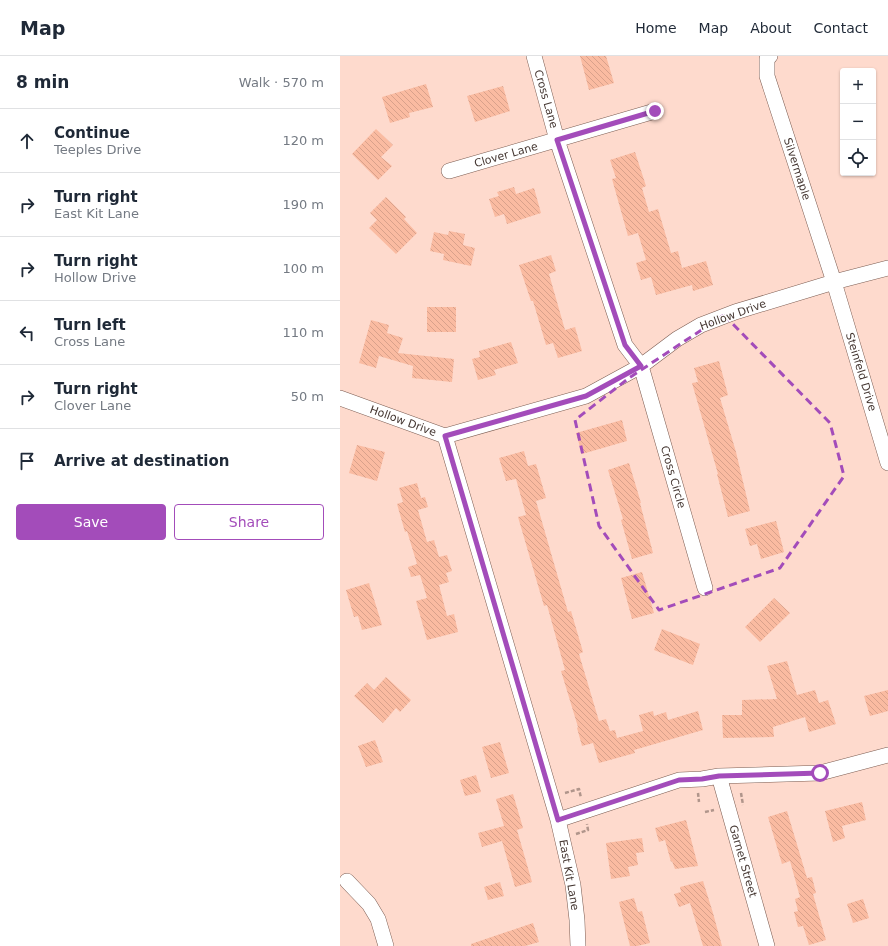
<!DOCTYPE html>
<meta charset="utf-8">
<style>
body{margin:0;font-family:"DejaVu Sans",sans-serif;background:#f2f2f3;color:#1f2937}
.controls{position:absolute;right:12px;top:12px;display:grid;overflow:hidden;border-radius:4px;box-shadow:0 1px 3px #0004}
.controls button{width:36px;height:36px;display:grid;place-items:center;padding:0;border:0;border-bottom:1px solid #e0e1e3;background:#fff;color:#1f2937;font:20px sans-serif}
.stop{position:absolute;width:12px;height:12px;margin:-9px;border:3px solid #a34cba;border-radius:50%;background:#fff}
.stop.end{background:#a34cba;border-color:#fff;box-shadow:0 1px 4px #0008}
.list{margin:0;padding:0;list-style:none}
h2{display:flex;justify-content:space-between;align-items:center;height:52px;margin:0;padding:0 16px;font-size:17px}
h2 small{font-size:13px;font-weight:400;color:#747a83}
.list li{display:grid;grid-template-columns:26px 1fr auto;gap:12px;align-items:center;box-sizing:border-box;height:64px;padding:0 16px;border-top:1px solid #e0e1e3}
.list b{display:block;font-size:15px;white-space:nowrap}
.list p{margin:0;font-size:13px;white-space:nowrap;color:#747a83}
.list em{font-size:13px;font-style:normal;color:#747a83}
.actions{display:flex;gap:8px;padding:12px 16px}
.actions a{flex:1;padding:9px 0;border:1px solid #a34cba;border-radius:4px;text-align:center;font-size:14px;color:#a34cba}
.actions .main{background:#a34cba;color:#fff}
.icon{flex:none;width:22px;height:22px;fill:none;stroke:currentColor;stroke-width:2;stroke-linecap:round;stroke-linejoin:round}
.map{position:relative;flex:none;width:548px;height:890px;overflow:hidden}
header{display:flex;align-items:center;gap:24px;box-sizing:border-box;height:56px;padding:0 20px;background:#fff;border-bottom:1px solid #e0e1e3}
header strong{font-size:19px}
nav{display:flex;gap:22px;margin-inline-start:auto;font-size:14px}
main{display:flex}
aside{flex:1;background:#fff}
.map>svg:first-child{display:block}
.building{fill:url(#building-back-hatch)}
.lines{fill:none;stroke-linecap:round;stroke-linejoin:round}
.street-casing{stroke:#7c5d52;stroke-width:16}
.path{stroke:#b0958b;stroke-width:2.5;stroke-dasharray:4 2;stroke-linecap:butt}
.street{stroke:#fff;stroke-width:15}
.route{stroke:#a34cba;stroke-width:5}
.marked{fill:none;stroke:#a34cba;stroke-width:3;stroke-dasharray:8 5;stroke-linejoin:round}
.labels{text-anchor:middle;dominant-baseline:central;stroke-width:3;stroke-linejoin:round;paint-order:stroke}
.street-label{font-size:11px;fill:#453732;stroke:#fff}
</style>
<header>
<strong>Map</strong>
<nav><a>Home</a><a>Map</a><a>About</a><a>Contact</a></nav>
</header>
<main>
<aside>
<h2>8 min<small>Walk · 570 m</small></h2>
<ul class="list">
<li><svg class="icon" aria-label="ahead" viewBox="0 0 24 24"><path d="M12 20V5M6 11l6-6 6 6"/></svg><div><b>Continue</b><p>Teeples Drive</p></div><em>120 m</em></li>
<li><svg class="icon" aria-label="right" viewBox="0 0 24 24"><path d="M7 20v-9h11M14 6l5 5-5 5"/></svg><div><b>Turn right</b><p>East Kit Lane</p></div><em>190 m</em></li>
<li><svg class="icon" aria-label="right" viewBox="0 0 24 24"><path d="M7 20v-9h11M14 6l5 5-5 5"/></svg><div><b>Turn right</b><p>Hollow Drive</p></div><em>100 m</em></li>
<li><svg class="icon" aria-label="left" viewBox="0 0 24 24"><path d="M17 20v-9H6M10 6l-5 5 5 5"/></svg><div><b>Turn left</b><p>Cross Lane</p></div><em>110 m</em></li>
<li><svg class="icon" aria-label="right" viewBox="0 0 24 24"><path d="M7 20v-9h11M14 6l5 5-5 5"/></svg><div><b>Turn right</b><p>Clover Lane</p></div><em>50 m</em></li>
<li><svg class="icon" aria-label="arrive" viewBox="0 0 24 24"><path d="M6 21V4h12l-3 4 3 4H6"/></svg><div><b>Arrive at destination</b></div></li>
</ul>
<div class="actions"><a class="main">Save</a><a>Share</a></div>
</aside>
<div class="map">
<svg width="548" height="890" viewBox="0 0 548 890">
<defs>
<pattern id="building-back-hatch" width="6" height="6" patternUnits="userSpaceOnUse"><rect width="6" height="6" fill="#fabba1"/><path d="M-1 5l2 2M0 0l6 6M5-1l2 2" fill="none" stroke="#d8a18b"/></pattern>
</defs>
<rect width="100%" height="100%" fill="#fedacd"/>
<path class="building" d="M240,0h26l8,27 -25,7z
M86,28l7,23 -24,6 1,4 -20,6 -8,-26z
M163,30l7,25 -35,11 -8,-26z
M36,73l17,16 -12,12 11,9 -14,14 -26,-26z
M295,96l11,34 -4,2 7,24 9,-3 13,44 7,-2 4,17 24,-7 7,24 -20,6 -1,-6 -36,10 -5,-18 -10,3 -5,-17 10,-3 -8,-27 -10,3 -16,-57 4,-1 -6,-18z
M174,131l2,7 18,-6 7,25 -34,11 -3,-10 -9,3 -6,-18 10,-3 -2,-4z
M46,141l20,20 -2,2 13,14 -21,21 -27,-26 8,-8 -7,-7z
M109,175l16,3 -2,11 12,3 -4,18 -28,-6 1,-6 -14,-3 4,-19 14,3z
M211,199l5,16 -7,3 16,56 10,-3 7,24 -24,7 -5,-15 -7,2 -13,-44h-2l-12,-36z
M87,251h29v25h-29z
M31,264l18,5 -2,8 16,5 -5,15 56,6 -2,23 -40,-4 1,-12 -34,-10 -3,12 -17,-5z
M171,286l7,21 -24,7 2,5 -18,5 -6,-21 8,-2 -1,-6z
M379,305l9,34 -8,3 16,54 14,59 -22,6 -11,-43h1l-26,-91 6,-1 -4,-14z
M282,364l5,21 -45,13 -6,-21z
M17,389l28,7 -8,29 -28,-8z
M184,395l4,15 8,-2 10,34 -10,3 32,111 3,-1 12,41 -4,2 20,67 7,-2 4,12 5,-1 2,8 26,-7 -4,-16 14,-4 1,5 12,-4 2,8 30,-9 5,19 -69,20 1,3 -36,10 -6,-20 -11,3 -5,-18 1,-1 -17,-56 4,-1 -18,-65 -3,1 -26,-89 8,-2 -10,-36 -10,2 -7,-23z
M289,407l12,40h-1l13,50 -21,6 -11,-39 2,-1 -15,-49z
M77,427l4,15 4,-1 3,10 -10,3 9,32 7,-2 5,17 8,-2 5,16 -6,2 3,9 -10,3 8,31 7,-2 4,18 -31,8 -11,-39 11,-3 -7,-23 -9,2 -3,-10 9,-3 -10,-33 -2,1 -8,-28 6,-2 -4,-14z
M436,465l8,31 -23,7 -4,-15 -7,2 -5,-17z
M302,516l12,41 -22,6 -11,-41z
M29,527l13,42 -20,5 -4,-14 -4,1 -8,-27z
M434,542l16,15 -30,29 -15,-15z
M322,573l38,15 -7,21 -39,-15z
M447,605l10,34 18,-5 4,13 9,-3 8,24 -27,8 -4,-15 -32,10 1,10 -51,1 -1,-23h20v-15l35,-1 -10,-33z
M46,621l25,23 -11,12 -4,-4 -13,15 -29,-27 13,-13 7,7z
M548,634v21l-18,5 -6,-20z
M35,684l8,22 -17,5 -8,-21z
M160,686l9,31 -18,5 -9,-31z
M136,719l5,17 -16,4 -5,-16z
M173,738l10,34 -6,2 15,52 -17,5 -13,-46 -20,6 -4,-14 26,-7 -8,-27z
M522,746l4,18 -24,6 3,12 -12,4 -8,-31z
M447,755l20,67 5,-1 4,16 -3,1 13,46 -17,5 -6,-19 -5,1 -4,-15 4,-1 -3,-12 5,-2 -10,-36 -8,3 -14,-47z
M346,764l12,46 -23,3 -3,-8 -1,1 -6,-22 -6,2 -4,-14z
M302,782l2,14 -8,1 2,12 -10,2 2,9 -19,3 -5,-36z
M363,825l10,32 9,33h-19l-13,-43 -11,4 -5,-13 7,-2 -1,-5z
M160,826l4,14 -16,4 -4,-13z
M294,842l4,14 4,-1 8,32 -13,3h-7l-11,-44z
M523,843l6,19 -16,5 -6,-19z
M193,867l6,19 -14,4h-54v-2z"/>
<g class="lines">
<g class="street-casing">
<path id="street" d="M194,0l23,84 68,205 16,21 64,222
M430,0l-3,3v17l67,206 54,181
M109,115l206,-60
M0,342l105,38 141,-40 55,-30 36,-27 24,-14 34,-13 99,-30 54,-14
M105,380l113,384 15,65 4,35 1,26
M379,720l48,170
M218,764l121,-40 23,-1 17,-3 101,-3 68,-18
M7,825l22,23 9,15 8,27"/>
</g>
<path class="path" d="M225,737l14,-4 2,9
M358,737l1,9
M401,737l2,12
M365,756l9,-2
M236,778l12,-4 -1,-6"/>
<use href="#street" class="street"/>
</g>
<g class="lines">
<path class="route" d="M315,55l-98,29 68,205 16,21 -55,30 -141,40 113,384 121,-40 23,-1 17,-3 101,-3"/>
</g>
<path class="marked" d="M384,259l106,108 14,53 -64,92 -121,42 -60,-84 -24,-106 54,-42z"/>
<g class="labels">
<g class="street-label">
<text transform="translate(206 43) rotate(74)">Cross Lane</text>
<text transform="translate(166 99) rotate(-16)">Clover Lane</text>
<text transform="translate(457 113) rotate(72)">Silvermaple</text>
<text transform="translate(393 259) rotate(-20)">Hollow Drive</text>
<text transform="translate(521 316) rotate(73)">Steinfeld Drive</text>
<text transform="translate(63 365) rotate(20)">Hollow Drive</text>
<text transform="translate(333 421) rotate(74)">Cross Circle</text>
<text transform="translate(403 805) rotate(74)">Garnet Street</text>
<text transform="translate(229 819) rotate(80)">East Kit Lane</text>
</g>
</g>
</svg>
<div class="controls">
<button>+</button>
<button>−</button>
<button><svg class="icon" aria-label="locate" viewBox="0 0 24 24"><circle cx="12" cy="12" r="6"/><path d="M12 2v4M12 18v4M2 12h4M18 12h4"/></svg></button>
</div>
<div class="stop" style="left:480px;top:717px"></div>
<div class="stop end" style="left:315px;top:55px"></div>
</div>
</main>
